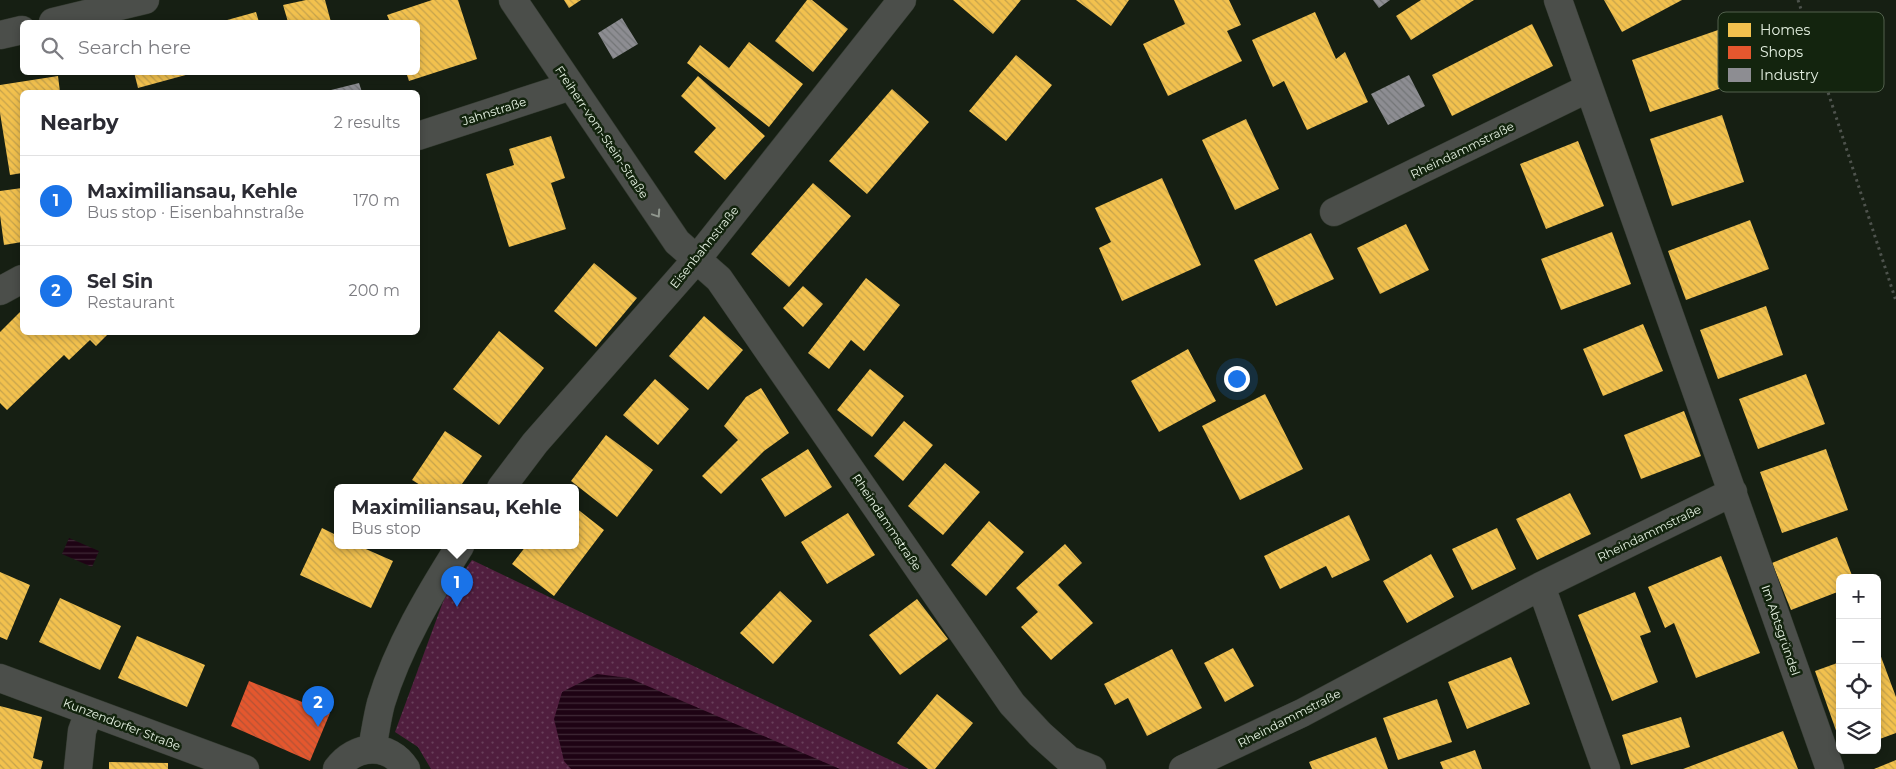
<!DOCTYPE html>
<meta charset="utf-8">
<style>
body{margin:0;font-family:Montserrat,sans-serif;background:#f2f2f3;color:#2b2b33}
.controls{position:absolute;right:15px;bottom:15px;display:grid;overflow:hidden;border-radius:8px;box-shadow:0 2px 8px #0003}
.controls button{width:45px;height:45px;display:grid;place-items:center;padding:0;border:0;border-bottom:1px solid #e1e1e2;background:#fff;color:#2b2b33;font:25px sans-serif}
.you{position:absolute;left:1236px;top:378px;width:18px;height:18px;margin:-12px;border:4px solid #fff;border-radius:50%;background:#1a73e8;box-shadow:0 0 0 8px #1a73e833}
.badge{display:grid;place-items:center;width:32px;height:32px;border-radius:50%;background:#1a73e8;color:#fff;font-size:16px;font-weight:700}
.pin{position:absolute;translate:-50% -41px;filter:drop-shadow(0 1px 2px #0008)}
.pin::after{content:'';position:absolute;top:26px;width:18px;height:15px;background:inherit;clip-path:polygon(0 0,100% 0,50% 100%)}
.popup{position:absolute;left:334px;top:484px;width:245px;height:65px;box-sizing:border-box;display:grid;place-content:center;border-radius:8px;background:#fff;filter:drop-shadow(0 1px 4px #0005);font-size:16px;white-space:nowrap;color:#7c7c81}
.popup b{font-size:19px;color:#2b2b33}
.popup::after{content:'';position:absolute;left:50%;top:100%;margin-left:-10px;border:10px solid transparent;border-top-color:#fff}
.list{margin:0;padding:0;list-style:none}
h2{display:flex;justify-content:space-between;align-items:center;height:65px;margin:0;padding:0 20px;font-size:21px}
h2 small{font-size:16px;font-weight:400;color:#7c7c81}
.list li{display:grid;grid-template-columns:32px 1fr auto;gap:15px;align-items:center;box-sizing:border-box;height:90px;padding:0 20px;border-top:1px solid #e1e1e2}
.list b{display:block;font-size:19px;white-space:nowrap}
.list p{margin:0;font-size:16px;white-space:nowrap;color:#7c7c81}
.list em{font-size:16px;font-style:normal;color:#7c7c81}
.icon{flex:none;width:28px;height:28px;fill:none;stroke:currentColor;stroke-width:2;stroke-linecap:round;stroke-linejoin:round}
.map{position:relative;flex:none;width:1896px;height:769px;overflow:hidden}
.search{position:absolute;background:#fff;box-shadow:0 2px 8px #0003;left:20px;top:20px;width:400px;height:55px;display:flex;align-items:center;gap:12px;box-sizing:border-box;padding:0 18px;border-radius:8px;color:#7c7c81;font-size:19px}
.panel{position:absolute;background:#fff;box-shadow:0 2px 8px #0003;left:20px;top:90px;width:400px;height:245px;border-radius:8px}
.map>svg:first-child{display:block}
.park{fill:url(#park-dots)}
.water{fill:url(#water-rules)}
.homes{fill:url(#homes-back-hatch)}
.shops{fill:url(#shops-back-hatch)}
.industry{fill:url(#industry-back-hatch)}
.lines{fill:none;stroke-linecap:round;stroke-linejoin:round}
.minor-casing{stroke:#343b31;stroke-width:29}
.path{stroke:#4e534d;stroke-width:3;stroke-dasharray:2.5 4;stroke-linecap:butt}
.minor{stroke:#4b4e4a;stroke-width:28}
.oneway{stroke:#90978e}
.labels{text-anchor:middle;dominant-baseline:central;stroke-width:5;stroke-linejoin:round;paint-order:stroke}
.street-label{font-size:12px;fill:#e4f0e1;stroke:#13240e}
.key{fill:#13240e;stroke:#52614d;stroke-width:1}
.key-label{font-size:14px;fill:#e4f0e1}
</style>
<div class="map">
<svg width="1896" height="769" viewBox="0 0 1896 769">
<defs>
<pattern id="park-dots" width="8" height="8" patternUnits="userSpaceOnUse" patternTransform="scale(1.25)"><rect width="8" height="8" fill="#501e3e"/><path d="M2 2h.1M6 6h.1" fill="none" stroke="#693f5a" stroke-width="1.8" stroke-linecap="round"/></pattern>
<pattern id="water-rules" width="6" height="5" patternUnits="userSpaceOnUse" patternTransform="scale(1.25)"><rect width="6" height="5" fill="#1e0314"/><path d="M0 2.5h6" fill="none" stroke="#3f2836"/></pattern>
<pattern id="homes-back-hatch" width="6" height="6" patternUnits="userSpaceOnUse" patternTransform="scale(1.25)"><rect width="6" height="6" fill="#f2c14e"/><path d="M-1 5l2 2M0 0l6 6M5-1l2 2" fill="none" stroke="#c6a34c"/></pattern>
<pattern id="shops-back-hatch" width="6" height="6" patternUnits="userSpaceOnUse" patternTransform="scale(1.25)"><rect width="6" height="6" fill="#e4572e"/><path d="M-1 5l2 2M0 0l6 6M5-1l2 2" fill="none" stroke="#b45235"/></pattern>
<pattern id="industry-back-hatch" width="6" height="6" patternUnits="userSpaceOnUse" patternTransform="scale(1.25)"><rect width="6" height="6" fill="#8d8d92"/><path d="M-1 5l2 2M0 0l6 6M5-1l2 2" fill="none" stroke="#737577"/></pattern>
</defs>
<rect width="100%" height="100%" fill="#161f13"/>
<path class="park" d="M472,560l437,209h-478l-13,-22 -23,-15 49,-133z"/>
<path class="water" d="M69,538l30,13 -7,16 -30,-13z
M597,674l32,4 211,91h-269l-7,-8 -10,-42 8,-27z"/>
<path class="homes" d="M306,0h19l6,22h-43l-5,-17z
M432,0h26l19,59 -68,22 -3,-9h12v-50h-28l-3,-7z
M564,0h17l-12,8z
M807,0h5l36,29 -35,43 -38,-31z
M953,0h68l-28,34z
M1076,0h53l-18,26z
M1174,0h55l12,25 -14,6 15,30 -74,35 -25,-52 42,-20z
M1421,0h53l-63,40 -15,-24z
M1604,0h78l-60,32z
M256,12l3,10h-39z
M1315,12l21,47 9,-7 23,50 -61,28 -23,-49 -11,6 -21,-47z
M1532,24l21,42 -101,50 -20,-41z
M1718,30l19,53 -87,29 -18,-52z
M749,42l54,42 -34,43 -82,-64 13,-18 29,23z
M1016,55l36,30 -46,56 -37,-30z
M134,72h59v1l-55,15z
M58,76l2,16h-38v81l-12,2 -10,-62v-28z
M698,76l67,60 -40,44 -31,-28 22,-24 -35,-32z
M892,89l37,33 -62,72 -38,-33z
M1722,115l22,67 -72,24 -22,-67z
M1246,119l33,70 -44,21 -33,-70z
M551,136l14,42 -14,5 15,46 -57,18 -23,-73 28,-9 -5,-16z
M1578,141l26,65 -58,23 -26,-65z
M1162,178l39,87 -79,36 -23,-53 12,-6 -16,-34z
M813,183l38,33 -62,71 -38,-33z
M22,188v54l-18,3 -4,-30v-24z
M1750,220l19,49 -83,31 -18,-49z
M1406,224l23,46 -49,24 -23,-46z
M1612,232l19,52 -70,26 -20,-51z
M1311,233l23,46 -58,27 -22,-46z
M594,263l43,35 -41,49 -42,-36z
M866,278l34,27 -36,46 -13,-11 -22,29 -21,-16z
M803,286l20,18 -20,23 -20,-19z
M1766,306l17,49 -65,24 -18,-49z
M22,310v22h88l-14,14 -6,-6 -21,20 -5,-5 -57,55 -7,-7v-71z
M704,316l39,34 -35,40 -39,-34z
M1643,324l20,47 -60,25 -20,-47z
M499,331l45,37 -45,57 -46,-36z
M1188,349l28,52 -57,31 -28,-51z
M870,369l34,27 -32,41 -35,-27z
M1806,374l19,50 -67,25 -19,-50z
M655,379l34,30 -31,36 -35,-30z
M761,388l28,45 -25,18 -43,43 -19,-18 36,-36 -14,-14 22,-29z
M1265,394l38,75 -63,31 -38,-74z
M1684,411l17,45 -60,23 -17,-44z
M904,421l29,24 -30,36 -29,-25z
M445,431l37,25 -23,32h-34l-13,-8z
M606,435l47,35 -36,47 -46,-36z
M808,449l24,38 -47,30 -24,-38z
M1826,449l22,61 -66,23 -22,-61z
M945,463l35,29 -37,43 -35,-29z
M1570,493l21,41 -54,26 -21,-41z
M576,508l28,22 -50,66 -42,-32 14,-18h50z
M848,513l27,42 -48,29 -26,-42z
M1349,515l21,45 -38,18 -6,-12 -46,23 -16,-33z
M989,521l35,31 -38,44 -35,-31z
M322,528l16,8v10h21l34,15 -22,47 -71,-33z
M1497,528l19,41 -44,21 -20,-41z
M1837,537l16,41h-13v13l-49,19 -19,-47z
M1065,544l17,19 -24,22 35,38 -42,37 -30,-33 17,-15 -22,-24z
M1431,554l23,43 -47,26 -24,-42z
M1721,556l39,97 -64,25 -22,-55 -9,5 -17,-41z
M0,572l30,13 -23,55 -7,-3z
M780,591l32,30 -39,43 -33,-31z
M1635,592l16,40 -11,4 18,46 -46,19 -34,-86z
M60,598l61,28 -21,44 -61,-28z
M917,599l31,40 -48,36 -31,-40z
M137,636l68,29 -18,42 -69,-29z
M1877,646l19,51v36l-19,7z
M1233,648l21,38 -29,16 -21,-39z
M1172,649l30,59 -55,28 -19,-38 -13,7 -11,-21z
M1511,657l19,47 -63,25 -19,-47z
M1840,662v77h-1l-24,-68z
M937,694l36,29 -38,46h-7l-31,-26z
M1437,699l15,43 -54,18 -15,-42z
M0,706l42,11 -9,41 10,3 -2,8h-41z
M1681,717l9,30 -59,18 -9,-30z
M1783,731l15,38h-115z
M1376,737l12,32h-76l-3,-7z
M1475,750l7,19h-39l-3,-7z
M1896,760v9h-22z
M109,762l59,1v6h-59z"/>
<path class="shops" d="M249,681l81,32 -20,48 -79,-35z"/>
<path class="industry" d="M1373,0h17l-11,8z
M622,18l16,26 -25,15 -15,-26z
M1409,75l16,31 -37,19 -17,-31z
M359,83l3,9h-30l-1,-2z"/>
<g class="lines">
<g class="minor-casing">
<path id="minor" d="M513,0l164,242 42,37 293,425 28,30 29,26 23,9
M1558,0l272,769
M53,22l92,-22
M0,35l22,-5
M418,136l153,-50
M1334,212l255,-124
M0,291l22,-12
M501,488l34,-45 161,-183 206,-260
M1541,586l65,183
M0,678l245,91
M372,749c3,-15 5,-31 9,-46 17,-56 48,-108 79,-157
M78,769l4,-38 7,-19
M337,769c18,-25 52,-27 69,0
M1183,769l119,-56 239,-127 192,-94"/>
</g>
<path class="path" d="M1798,0l98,301"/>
<use href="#minor" class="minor"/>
</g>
<defs><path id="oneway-chevron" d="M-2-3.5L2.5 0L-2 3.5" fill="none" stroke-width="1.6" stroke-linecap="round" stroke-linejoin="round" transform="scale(1.25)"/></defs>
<use class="oneway" href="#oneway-chevron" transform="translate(657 214) rotate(56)"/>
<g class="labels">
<g class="street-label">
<text transform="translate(494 111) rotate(-18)">Jahnstraße</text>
<text transform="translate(602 132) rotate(56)">Freiherr-vom-Stein-Straße</text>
<text transform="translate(1462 150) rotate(-26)">Rheindammstraße</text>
<text transform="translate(704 247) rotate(-51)">Eisenbahnstraße</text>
<text transform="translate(887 522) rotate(56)">Rheindammstraße</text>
<text transform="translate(1649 533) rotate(-26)">Rheindammstraße</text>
<text transform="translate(1781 630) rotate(71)">Im Abtsgründel</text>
<text transform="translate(1289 718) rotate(-27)">Rheindammstraße</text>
<text transform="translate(122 724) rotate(21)">Kunzendorfer Straße</text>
</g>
</g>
<rect x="1718" y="12" width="166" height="80" rx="8" class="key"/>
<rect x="1728" y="23" width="23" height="14" fill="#f2c14e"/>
<rect x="1728" y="46" width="23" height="13" fill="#e4572e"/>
<rect x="1728" y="68" width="23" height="14" fill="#8d8d92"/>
<g class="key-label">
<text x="1760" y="35">Homes</text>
<text x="1760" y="57">Shops</text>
<text x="1760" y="80">Industry</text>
</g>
</svg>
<div class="controls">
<button>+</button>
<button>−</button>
<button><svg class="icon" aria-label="locate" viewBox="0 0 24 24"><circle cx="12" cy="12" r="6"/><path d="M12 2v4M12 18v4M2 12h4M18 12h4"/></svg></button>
<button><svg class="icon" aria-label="layers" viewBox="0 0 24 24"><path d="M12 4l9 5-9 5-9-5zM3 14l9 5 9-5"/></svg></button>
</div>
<div class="you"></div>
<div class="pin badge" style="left:457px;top:607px">1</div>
<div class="popup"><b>Maximiliansau, Kehle</b>Bus stop</div>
<div class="pin badge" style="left:318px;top:727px">2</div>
<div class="search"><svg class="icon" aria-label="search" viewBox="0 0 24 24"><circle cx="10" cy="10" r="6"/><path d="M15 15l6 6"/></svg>Search here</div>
<section class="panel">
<h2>Nearby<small>2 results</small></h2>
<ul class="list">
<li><span class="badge">1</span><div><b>Maximiliansau, Kehle</b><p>Bus stop · Eisenbahnstraße</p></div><em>170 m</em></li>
<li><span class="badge">2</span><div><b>Sel Sin</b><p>Restaurant</p></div><em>200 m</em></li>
</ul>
</section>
</div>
